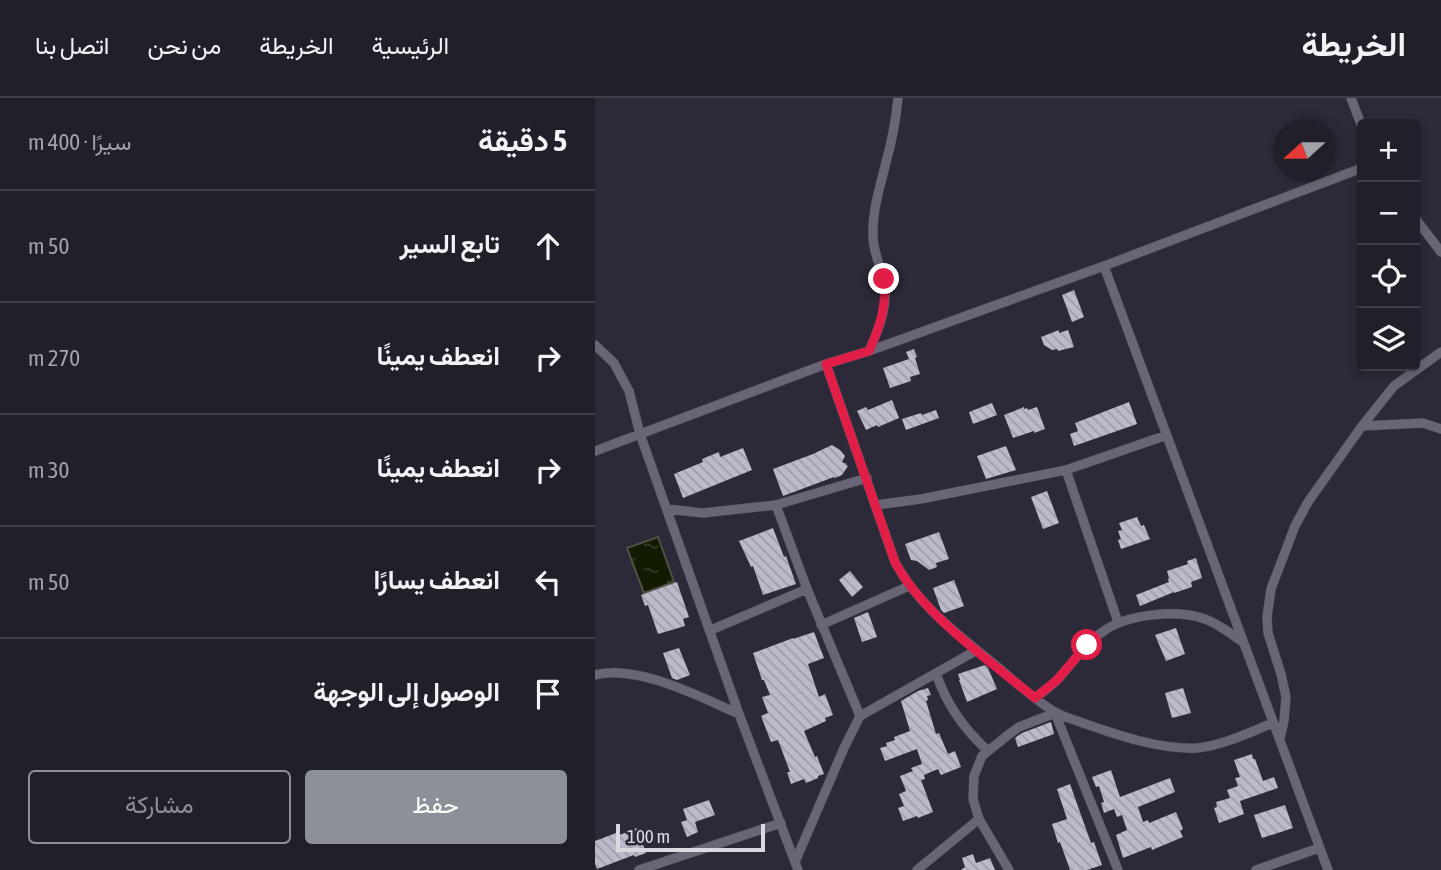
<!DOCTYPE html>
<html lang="ar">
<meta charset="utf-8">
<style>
body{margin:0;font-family:"Asap Condensed",Vazirmatn,sans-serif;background:#2d2d36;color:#f1f3f6;direction:rtl}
.controls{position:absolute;right:21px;top:21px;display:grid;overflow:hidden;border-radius:7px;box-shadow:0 4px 10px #0003}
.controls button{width:63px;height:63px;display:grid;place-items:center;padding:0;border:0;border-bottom:2px solid #3e3e47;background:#21202a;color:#f1f3f6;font:35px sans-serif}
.compass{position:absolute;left:678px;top:21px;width:63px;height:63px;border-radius:50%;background:#21202a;box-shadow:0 4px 10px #0003;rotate:249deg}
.scale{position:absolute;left:21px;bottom:18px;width:149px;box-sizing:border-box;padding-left:7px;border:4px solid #dad9e2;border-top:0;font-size:19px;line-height:24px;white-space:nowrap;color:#dad9e2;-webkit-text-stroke:5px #2c2a38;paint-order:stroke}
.stop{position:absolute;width:21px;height:21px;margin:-16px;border:5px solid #e11d48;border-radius:50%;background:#fff}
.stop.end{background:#e11d48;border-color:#fff;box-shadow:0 2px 7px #0008}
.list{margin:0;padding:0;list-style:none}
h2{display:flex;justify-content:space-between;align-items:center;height:91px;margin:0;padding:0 28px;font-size:30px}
h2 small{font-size:23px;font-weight:400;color:#a2a3a8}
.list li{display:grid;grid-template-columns:46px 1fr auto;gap:21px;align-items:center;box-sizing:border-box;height:112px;padding:0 28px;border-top:2px solid #3e3e47}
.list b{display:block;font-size:26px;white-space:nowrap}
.list em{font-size:23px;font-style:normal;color:#a2a3a8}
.actions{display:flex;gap:14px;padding:21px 28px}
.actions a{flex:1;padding:16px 0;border:2px solid #8c9099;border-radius:7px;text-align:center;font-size:24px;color:#8c9099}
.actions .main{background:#8c9099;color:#fff}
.icon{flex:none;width:38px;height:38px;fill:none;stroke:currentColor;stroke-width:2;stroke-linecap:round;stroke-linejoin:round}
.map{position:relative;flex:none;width:846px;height:772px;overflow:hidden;direction:ltr}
header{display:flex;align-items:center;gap:42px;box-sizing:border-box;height:98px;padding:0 35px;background:#21202a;border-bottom:2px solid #3e3e47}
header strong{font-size:33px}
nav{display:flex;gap:38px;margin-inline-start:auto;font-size:24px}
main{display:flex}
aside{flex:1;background:#21202a}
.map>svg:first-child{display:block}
.water{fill:url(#water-ripples);stroke:#4e5345;stroke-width:2}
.building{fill:url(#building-back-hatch)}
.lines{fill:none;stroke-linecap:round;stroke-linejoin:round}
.minor-casing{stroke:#474652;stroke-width:10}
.minor{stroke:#686676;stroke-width:9}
.route{stroke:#e11d48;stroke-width:9}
</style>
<header>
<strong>الخريطة</strong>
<nav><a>الرئيسية</a><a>الخريطة</a><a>من نحن</a><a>اتصل بنا</a></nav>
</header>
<main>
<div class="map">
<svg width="846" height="772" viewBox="0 0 846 772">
<defs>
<pattern id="water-ripples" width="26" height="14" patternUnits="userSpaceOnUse" patternTransform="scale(1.75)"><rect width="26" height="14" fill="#121a02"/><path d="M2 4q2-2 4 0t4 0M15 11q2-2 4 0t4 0" fill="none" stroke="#343b27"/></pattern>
<pattern id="building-back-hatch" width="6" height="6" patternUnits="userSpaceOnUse" patternTransform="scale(1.75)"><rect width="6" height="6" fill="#bbbacb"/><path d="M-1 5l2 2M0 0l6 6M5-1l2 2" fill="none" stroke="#9c9ca9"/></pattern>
</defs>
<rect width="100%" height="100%" fill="#2c2a38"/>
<path class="water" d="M63,439l16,45 -30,11 -17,-45z"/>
<path class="building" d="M479,192l10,27 -12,5 -10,-27z
M464,232v3l9,-3 6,17 -16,4 -1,-2 -5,1 -8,-5 -3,-8z
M319,251l3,8 -2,1 5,16 -10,3 1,4 -21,7 -7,-20 26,-9 -3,-7z
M297,302l7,18 -21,9 -1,-2 -11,5 -9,-19 9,-4 2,3z
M534,304l8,22 -63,22 -4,-12 8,-3 -3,-8z
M397,305l5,12 -24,9 -4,-12z
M429,309v2l3,-1 1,2 9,-3 8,22 -11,4v-2l-21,7 -9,-23z
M341,312l3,8 -33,12 -4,-11 19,-6 1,2z
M237,347l8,5 5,6 -3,6 5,2 -1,1 2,1 -6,9 -7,3 -1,-1 -51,19 -10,-27 40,-15z
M411,348l10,24 -30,9 -9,-23z
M148,350l9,22 -69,28 -9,-24 29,-12 -1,-3 17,-7 1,5z
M452,393l12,32 -16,6 -12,-32z
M542,419l4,9 3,-1 6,14 -29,10 -3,-9 3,-1 -3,-8 4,-1 -3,-7z
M178,430l11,29 2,-1 10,28 -33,11 -10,-29 -2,1 -12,-26z
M344,434l10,27 -13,4 1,4 -8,3 -12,-9 -6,-1 -6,-16z
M601,460l6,20 -11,4 1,5 -18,6v-1l-34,14 -4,-11 33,-13 -1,-3 1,-1 -2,-7 21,-7 -1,-3z
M255,473l13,16 -11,10 -13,-17z
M359,482l10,26 -20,7 -3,-3 -8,-22z
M82,484l12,35 -6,2 2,7 -27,8 -10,-29 -3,1 -4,-11z
M273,514l9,25 -15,5 -8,-24z
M581,530l9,26 -19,7 -11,-26z
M219,534l10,26 -16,6 11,33 6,-3 8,21 -8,3 1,3 -22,10 11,26 2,-1 7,18 -6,2v2l-12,5 -2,-4 -13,5 -4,-12h3l-12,-32 -7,2 -10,-26 7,-3 -6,-16 8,-2 -6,-15h-2l-9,-27 40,-15v1z
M84,550l11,27 -13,5 -5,-2 -9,-25z
M390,567l3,3 9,21 -30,13 -8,-22h1l-2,-6z
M333,590l3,7 -4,1 1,4 -2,1 10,33 3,-1 9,21 7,-3 6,16 -20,8 -3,-6 -14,6 1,4 -4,1 12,32 -15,6 -1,-2 -14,5 -5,-13 6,-2 -5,-12 7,-3 -6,-15 13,-5 -2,-3 11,-4 -5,-15 -32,12 -5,-13 7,-2 -1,-3 9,-3 -1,-3 16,-6 -9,-30 17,-10z
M588,590l8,25 -19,5 -7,-25z
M456,624l3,12 -36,13 -3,-9 7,-5z
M657,656l1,5h2l8,22 11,-4 4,11 -38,13 4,13 -25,9 -5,-15 3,-1 -1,-5 14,-4 -3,-8 11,-4 -3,-8 5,-1 -6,-17z
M516,672l9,27 50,-19 5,14 -37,15 5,15 5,-2 1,3 27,-11 7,17 -3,2 3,6 -31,13 -1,-3 -28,11 -7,-23 11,-5 -5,-15 -5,2 -3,-8 -10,4 -3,-10 3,-1 -5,-16 -3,1 -4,-10z
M475,686l21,59 3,-1 8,23 -15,5h-17l-10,-28 -2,1 -6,-19 15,-5 -10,-30z
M114,702l6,15 -20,7 3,10 -11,5 -6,-15 6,-2 -4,-11z
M690,707l8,23 -31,10 -8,-23z
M42,730l9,25 -11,4 -1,-2 -37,14 -2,-5v-23l21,-8 1,3z
M378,756l3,9 14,-5 5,12h-34l4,-3 -3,-9z"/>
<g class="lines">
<g class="minor-casing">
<path id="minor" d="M756,0l11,29
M820,120l26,34
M509,168l224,604
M0,247l19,18 15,28 11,43 99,280 59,156
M274,253c10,-22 21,-49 14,-73 -4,-16 -11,-30 -10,-47 0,-24 8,-47 13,-69 6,-21 10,-43 12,-64
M231,266l69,198c23,44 66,75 104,106 17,15 35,31 54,43 9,6 20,8 30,12 34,12 78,27 114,25 25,-2 53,-16 76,-25
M767,328l61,-3 18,6
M0,353l231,-87 43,-13 235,-85 258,-98
M471,372l52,152
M181,407l31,84 53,127
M281,407l45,-6 145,-29 101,-35
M72,411l36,4 73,-8 91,-27
M226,527l88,-39
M116,532l96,-41
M341,575c10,31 27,55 51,77
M0,577c43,-11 105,22 144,39
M440,600c9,-7 18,-13 25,-21 13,-15 25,-32 41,-44 24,-19 75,-24 104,-14 14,5 26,15 38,23
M685,640l4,-17 2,-24 -5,-23 -13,-41 -1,-16 4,-28 24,-63 13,-24 54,-76 32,-40 47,-34
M200,764l49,-114 16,-32 117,-66
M44,772l142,-47
M322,772l62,-51
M414,772l-30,-51 -6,-20 1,-23 8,-20 26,-21 11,-8 36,-14 63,157
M661,772l63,-22"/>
</g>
<use href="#minor" class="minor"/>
</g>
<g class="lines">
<path class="route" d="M289,181c3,26 -4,48 -15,72l-43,13 69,198c27,52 95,99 140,136l22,-18 30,-35"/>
</g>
</svg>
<div class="controls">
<button>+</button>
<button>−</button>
<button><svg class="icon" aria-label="locate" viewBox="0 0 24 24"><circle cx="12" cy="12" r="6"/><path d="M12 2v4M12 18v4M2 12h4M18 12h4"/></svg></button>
<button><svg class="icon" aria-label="layers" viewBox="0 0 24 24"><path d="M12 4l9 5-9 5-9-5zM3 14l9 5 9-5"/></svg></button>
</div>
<svg class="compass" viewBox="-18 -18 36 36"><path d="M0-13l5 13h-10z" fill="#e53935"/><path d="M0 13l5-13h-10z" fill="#a2a3a8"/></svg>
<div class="scale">100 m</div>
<div class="stop" style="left:492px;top:547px"></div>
<div class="stop end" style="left:289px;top:181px"></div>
</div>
<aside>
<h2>5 دقيقة<small>سيرًا · 400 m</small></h2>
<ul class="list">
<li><svg class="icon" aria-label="ahead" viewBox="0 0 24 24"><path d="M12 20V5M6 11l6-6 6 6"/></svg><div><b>تابع السير</b></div><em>50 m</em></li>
<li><svg class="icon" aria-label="right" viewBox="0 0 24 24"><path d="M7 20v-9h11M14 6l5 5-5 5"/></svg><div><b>انعطف يمينًا</b></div><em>270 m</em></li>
<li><svg class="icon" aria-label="right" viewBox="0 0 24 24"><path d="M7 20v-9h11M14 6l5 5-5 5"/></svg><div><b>انعطف يمينًا</b></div><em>30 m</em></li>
<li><svg class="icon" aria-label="left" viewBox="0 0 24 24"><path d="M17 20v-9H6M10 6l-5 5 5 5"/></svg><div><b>انعطف يسارًا</b></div><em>50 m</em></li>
<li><svg class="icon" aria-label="arrive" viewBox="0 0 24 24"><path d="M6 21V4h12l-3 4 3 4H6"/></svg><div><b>الوصول إلى الوجهة</b></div></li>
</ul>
<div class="actions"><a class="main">حفظ</a><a>مشاركة</a></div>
</aside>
</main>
